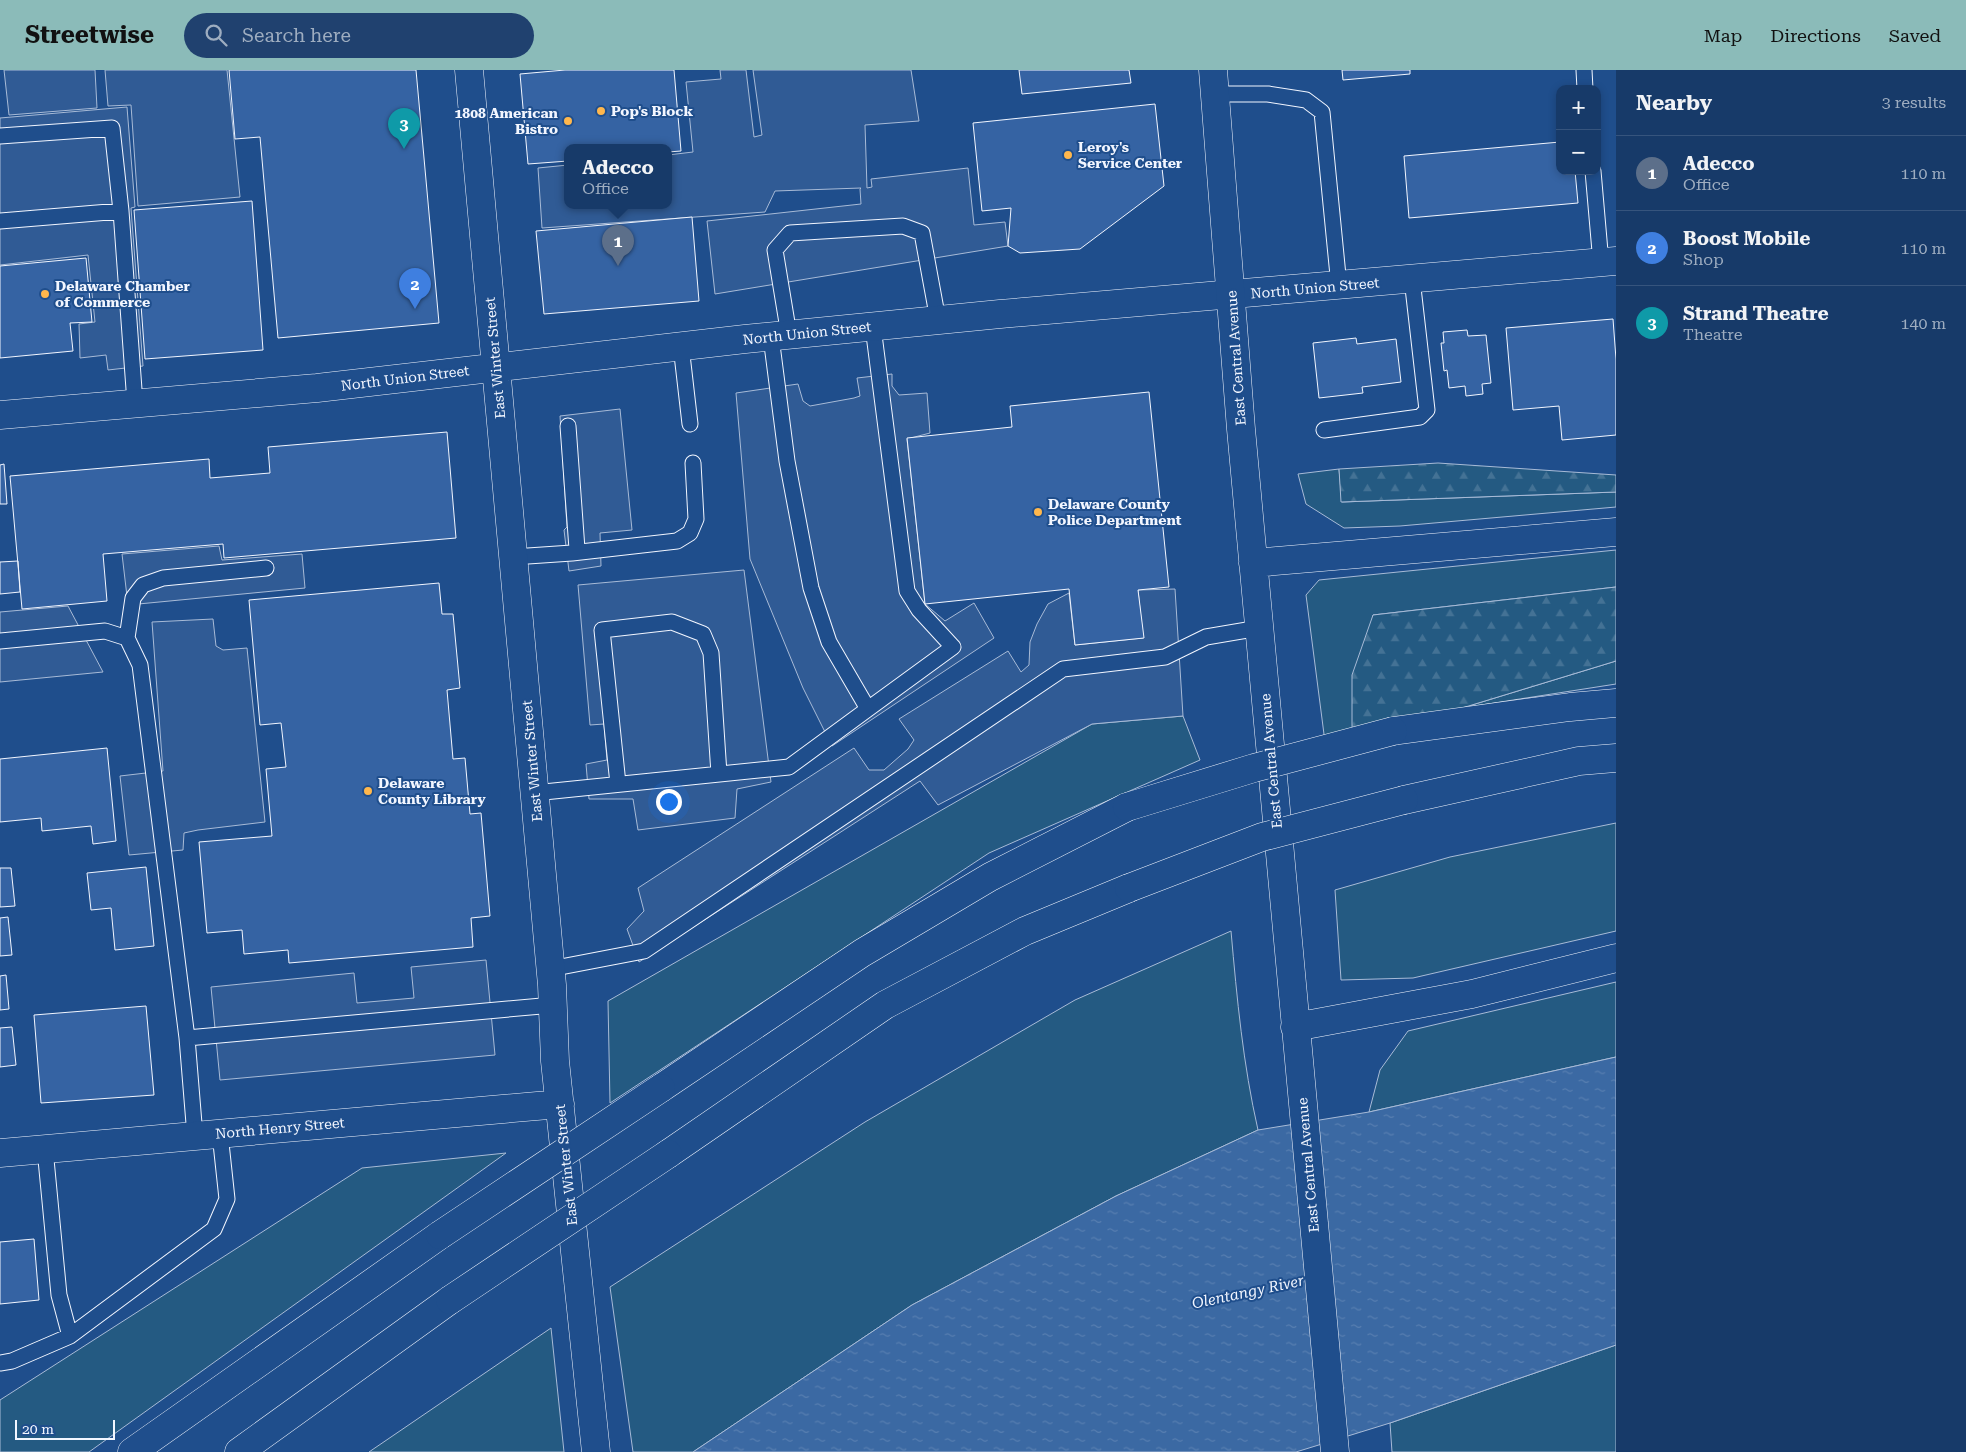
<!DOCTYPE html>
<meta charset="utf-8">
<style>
body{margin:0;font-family:"Roboto Serif",serif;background:#20416f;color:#f1f3f6}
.controls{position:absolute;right:15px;top:15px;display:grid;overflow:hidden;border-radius:10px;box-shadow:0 2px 8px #0003}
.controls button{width:45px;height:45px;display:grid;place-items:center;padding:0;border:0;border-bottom:1px solid #36547d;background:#173a69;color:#f1f3f6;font:25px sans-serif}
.scale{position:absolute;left:15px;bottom:12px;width:100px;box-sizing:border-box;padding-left:5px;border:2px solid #f2f6ff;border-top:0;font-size:14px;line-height:18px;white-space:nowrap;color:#f2f6ff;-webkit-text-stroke:4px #1f4e8c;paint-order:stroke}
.you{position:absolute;left:668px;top:731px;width:18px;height:18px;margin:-12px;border:4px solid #fff;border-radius:50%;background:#1a73e8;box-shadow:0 0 0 8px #1a73e833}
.badge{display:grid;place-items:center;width:32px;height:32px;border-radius:50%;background:#8bbbb9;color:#fff;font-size:16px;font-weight:700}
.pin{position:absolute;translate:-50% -41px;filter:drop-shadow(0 1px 2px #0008)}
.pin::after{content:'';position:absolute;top:26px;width:18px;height:15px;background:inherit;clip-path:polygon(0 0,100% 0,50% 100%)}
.popup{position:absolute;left:564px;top:74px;width:108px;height:65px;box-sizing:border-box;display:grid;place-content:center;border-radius:10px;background:#173a69;filter:drop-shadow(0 1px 4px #0005);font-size:16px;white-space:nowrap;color:#9eadc0}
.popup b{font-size:19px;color:#f1f3f6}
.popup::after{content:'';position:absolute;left:50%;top:100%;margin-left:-10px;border:10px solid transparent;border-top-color:#173a69}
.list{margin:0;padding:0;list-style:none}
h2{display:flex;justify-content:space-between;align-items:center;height:65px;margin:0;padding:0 20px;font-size:21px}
h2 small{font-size:16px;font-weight:400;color:#9eadc0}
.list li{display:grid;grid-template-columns:32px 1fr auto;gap:15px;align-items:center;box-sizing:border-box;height:75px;padding:0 20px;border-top:1px solid #36547d}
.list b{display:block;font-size:19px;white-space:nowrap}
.list p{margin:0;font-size:16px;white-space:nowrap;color:#9eadc0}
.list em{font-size:16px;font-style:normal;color:#9eadc0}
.icon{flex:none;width:28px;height:28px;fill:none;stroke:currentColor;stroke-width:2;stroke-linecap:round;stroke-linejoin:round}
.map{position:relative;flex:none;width:1616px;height:1382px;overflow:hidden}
header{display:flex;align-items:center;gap:30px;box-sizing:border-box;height:70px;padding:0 25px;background:#8bbbb9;color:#111}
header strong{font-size:24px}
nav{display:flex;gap:28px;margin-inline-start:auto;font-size:18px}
.search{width:350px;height:45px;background:#20416f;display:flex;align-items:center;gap:12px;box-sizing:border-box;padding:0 18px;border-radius:28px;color:#9eadc0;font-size:19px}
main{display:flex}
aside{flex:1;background:#173a69}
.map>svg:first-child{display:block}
.grass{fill:#245a82;stroke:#a8bbd7}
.forest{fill:url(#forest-firs);stroke:#a8bbd7}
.parking{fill:#305b95;stroke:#a8bbd7}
.water{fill:url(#water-ripples);stroke:#a8bbd7}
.building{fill:#3563a3;stroke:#f2f6ff}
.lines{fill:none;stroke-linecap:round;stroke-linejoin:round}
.lane-casing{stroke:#f2f6ff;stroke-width:17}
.street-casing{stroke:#f2f6ff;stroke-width:29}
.highway-casing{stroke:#f2f6ff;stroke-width:29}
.lane{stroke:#1f4e8c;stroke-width:15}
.street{stroke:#1f4e8c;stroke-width:28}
.highway{stroke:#1f4e8c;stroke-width:28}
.highway-bridge-casing{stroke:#f2f6ff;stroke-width:29;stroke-linecap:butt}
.highway-bridge{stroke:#1f4e8c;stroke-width:28}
.poi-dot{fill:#ffb74d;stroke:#1f4e8c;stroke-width:2}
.labels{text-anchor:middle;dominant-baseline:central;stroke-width:4;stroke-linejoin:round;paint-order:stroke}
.poi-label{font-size:14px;font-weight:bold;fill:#f2f6ff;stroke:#1f4e8c;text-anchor:start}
.street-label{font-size:14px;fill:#f2f6ff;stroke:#1f4e8c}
.water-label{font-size:15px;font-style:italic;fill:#f2f6ff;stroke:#1f4e8c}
</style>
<header>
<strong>Streetwise</strong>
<div class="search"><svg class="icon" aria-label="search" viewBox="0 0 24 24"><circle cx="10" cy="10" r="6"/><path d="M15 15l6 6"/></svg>Search here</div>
<nav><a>Map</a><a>Directions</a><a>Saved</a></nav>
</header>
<main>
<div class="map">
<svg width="1616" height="1382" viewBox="0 0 1616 1382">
<defs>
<pattern id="forest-firs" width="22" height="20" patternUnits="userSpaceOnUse" patternTransform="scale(1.25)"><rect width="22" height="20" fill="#245a82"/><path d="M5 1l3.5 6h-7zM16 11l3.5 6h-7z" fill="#447295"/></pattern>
<pattern id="water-ripples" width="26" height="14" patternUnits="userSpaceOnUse" patternTransform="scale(1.25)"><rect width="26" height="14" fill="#3b69a3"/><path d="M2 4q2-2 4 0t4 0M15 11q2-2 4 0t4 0" fill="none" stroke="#587fb1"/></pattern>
</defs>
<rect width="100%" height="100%" fill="#1f4e8c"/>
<path class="grass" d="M1339,399l3,33 274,-10v15l-216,19 -56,2 -38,-24 -8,-30z
M1616,480v37l-243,28 -21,119 -27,8 -19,-147 13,-15z
M1616,591v23l-154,24z
M1183,646l17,44 -211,93 -379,250 -2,-102 484,-277z
M1616,753v108l-203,47 -72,2 -6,-90 115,-33z
M1231,861c6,68 12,133 27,199l-142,66 -204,109 -219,147h-60l-23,-165 255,-165 210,-122z
M1616,912v75l-247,55 11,-42 28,-39z
M506,1083l-417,299h-89v-52l362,-232z
M551,1258l13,124h-195z
M1616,1275v107h-224l-2,-29z"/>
<path class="forest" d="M1438,393l178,12v17l-275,10 -2,-33z
M1616,517v74l-154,47 -110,26v-59l21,-60z"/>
<path class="parking" d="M4,0h91l2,38 -88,7z
M105,0h122l13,127 -102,9 -7,-101 -23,1z
M720,0h26l8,67 8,-2 -9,-65h158l8,51 -54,4 2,63 5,-1 -1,-8 97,-11 6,57 31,-3 3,24 -293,48 -8,-73 154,-17 -1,-15 1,-1 -86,3 -10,21 -223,16 -4,-60 30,-3v40h100v-50l25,-3 -7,-70 35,-3z
M127,37l8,100 -4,1 12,158 -35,4 -2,-15 -26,3 -1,-34 16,-2 -7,-67 -88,10v-147z
M892,304v12l7,9 28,-2 3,40 -23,6 18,165 20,17 29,-18 20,35 -162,108 -29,-58 -53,-129 -14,-166 62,-9 5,17 7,5 44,-8 6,-2 -3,-18z
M620,339l12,121 -32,3 1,33 -32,5 -5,-41 3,-3 -7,-111z
M219,476l3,14 80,-6 3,34 -177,17 -6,-51z
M744,500l27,212 -34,7 -2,29 -97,12 -5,-31h-44l-3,-35 21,-4 -3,-36 -14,1 -12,-140z
M1175,519l8,127 -91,8 -154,81 -18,-24 -281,181 -12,-33 17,-18 -6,-23 216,-140 15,22h15l24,-21 6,-9 -15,-21 109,-68 13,21 8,-7 1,-23 7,-18 11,-20 21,-11 6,52 68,-7 -5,-48z
M68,536l35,66 -103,10v-70z
M213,549l3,27 7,4 24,-2 18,174 -67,8 -14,3 -1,17 -54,5 -9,-79 43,-5 -11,-149z
M486,890l9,95 -275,25 -9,-93 143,-14 3,30 57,-5 -3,-31z"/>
<path class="water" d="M1616,987v288l-226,78 -94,29h-603l219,-147 204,-109 142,-66 111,-18z"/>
<path class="building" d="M229,0h187l23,253 -161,15 -18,-201 -25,2z
M565,0h109l7,81 -13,1v-5h-100v14l-40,3 -8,-90z
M1019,0h110l2,13 -109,11z
M1342,0h68v4l-67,6z
M1155,34l9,82 -84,63 -60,4 -12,-7 3,-38 -29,3 -9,-88z
M1560,72v29h15l3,32 -169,15 -5,-62z
M252,131l11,149 -118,9 -11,-149z
M692,147l7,84 -155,13 -8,-83z
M86,188l6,64 -22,1 3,28 -73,7v-92z
M1613,249l3,40v76l-54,5 -3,-34 -46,4 -7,-82z
M1467,260l1,6 18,-1 5,48 -9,1 1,10 -17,2 -1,-10 -16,2 -2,-18 -3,1 -3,-28h3l-1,-11z
M1356,268l1,6 39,-5 5,43 -39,5 1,6 -44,5 -6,-55z
M1149,322l20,195 -31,3 6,48 -69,7 -6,-56 -144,15 -18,-166 105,-11 -2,-21z
M447,362l9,106 -232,20 -1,-14 -120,10 4,47 -85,8 -12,-133 199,-17 1,19 60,-5 -2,-26z
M4,394l3,40h-7v-39z
M18,491l2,31 -20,2v-32z
M439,513l3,31h11l7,74 -13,2 6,69 12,-1 5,56 11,-1 9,103 -19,2 2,29 -184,16 -1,-13 -44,4 -2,-24 -35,3 -8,-91 73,-6 -6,-67 20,-2 -5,-44 -21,2 -11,-125z
M107,678l9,93 -23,3 -2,-18 -49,5 -1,-13 -41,4v-63z
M146,797l8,79 -39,4 -4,-42 -20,2 -4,-37z
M0,798h11l4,38 -15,1z
M8,847l4,38 -12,1v-38z
M6,905l3,34 -9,1v-34z
M146,936l8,89 -113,8 -7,-88z
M12,957l4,38 -16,2v-39z
M34,1169l5,61 -39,4v-62z"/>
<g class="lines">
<g class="lane-casing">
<path id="lane" d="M1584,0l1,19
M1215,24h53l38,6 16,12 17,174
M0,66l112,-8 9,83
M1593,101l8,92
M0,151l121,-10 14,192
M789,265l-14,-85 15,-17 113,-7 19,7 16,87
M771,267l16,124 24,127 18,54 39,67 85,-62 -34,-37 -12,-19 -34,-264
M681,276l9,78
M1324,360l96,-13 7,-7 -15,-131
M572,483l105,-12 13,-8 6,-14 -3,-56
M513,487l59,-4 5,-4 -9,-123
M127,568l6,-40 10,-13 20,-7 103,-10
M0,571l105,-10 22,7 13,27 47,373 8,98
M618,714l-16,-154 70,-8 31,12 8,19 8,121
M534,723l255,-26 79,-58
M550,899l94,-18 419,-282 102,-12 41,-20 53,-9
M187,968l366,-33
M45,1079l14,146 11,41
M0,1293l12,-2 58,-25 144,-107 13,-30 -7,-65"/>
</g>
<g class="street-casing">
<path id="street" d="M469,0l83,915 3,76 41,391
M0,345l317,-27 428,-49 255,-25 616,-53
M0,1083l560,-49"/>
</g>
<g class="highway-casing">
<path id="highway" d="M1213,0l28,359 94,1023
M1253,493l363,-31
M1393,661l177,-24 46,-4
M1404,730l175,-39 37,-3
M1295,957l177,-33 144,-36
M661,1018l201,-135 128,-76 137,-70
M668,1084l217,-149 140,-74 104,-43
M132,1382l308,-217
M239,1382l211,-152"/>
</g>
<use href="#lane" class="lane"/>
<use href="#street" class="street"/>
<use href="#highway" class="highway"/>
<g class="highway-bridge-casing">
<path id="highway-bridge" d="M1127,737l127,-39 139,-37
M1129,818l133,-51 142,-37
M440,1165l221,-147
M450,1230l218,-146"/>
</g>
<use href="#highway-bridge" class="highway-bridge"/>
</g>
<g class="poi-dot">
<circle cx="601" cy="41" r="5"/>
<circle cx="568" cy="51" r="5"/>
<circle cx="1068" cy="85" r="5"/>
<circle cx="45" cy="224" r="5"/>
<circle cx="1038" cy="442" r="5"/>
<circle cx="368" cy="721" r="5"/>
</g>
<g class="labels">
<g class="poi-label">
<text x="611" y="41">Pop's Block</text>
<text x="558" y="43" text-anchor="end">1808 American<tspan x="558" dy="16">Bistro</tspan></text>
<text x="1078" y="77">Leroy's<tspan x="1078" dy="16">Service Center</tspan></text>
<text x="55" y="216">Delaware Chamber<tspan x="55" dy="16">of Commerce</tspan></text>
<text x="1048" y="434">Delaware County<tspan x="1048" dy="16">Police Department</tspan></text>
<text x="378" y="713">Delaware<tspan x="378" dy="16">County Library</tspan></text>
</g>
<g class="street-label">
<text transform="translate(1315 218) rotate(-5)">North Union Street</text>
<text transform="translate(807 263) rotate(-6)">North Union Street</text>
<text transform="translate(495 288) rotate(-95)">East Winter Street</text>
<text transform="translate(1236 288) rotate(-94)">East Central Avenue</text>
<text transform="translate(405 308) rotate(-7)">North Union Street</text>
<text transform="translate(532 691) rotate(-95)">East Winter Street</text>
<text transform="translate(1271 691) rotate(-95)">East Central Avenue</text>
<text transform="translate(280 1058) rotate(-5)">North Henry Street</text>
<text transform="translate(566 1095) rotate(-96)">East Winter Street</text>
<text transform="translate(1308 1095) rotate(-95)">East Central Avenue</text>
</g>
<g class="water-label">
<text transform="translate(1248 1222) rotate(-12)">Olentangy River</text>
</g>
</g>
</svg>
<div class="controls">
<button>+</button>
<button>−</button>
</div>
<div class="scale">20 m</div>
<div class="you"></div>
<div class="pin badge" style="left:618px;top:196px;background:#5c6f8a">1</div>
<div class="popup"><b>Adecco</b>Office</div>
<div class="pin badge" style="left:415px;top:239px;background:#3f7fe0">2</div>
<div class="pin badge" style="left:404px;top:79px;background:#0f9aa8">3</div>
</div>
<aside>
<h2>Nearby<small>3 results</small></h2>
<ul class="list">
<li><span class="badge" style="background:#5c6f8a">1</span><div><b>Adecco</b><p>Office</p></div><em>110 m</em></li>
<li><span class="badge" style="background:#3f7fe0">2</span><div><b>Boost Mobile</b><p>Shop</p></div><em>110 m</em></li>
<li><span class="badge" style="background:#0f9aa8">3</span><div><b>Strand Theatre</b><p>Theatre</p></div><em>140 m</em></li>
</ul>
</aside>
</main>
